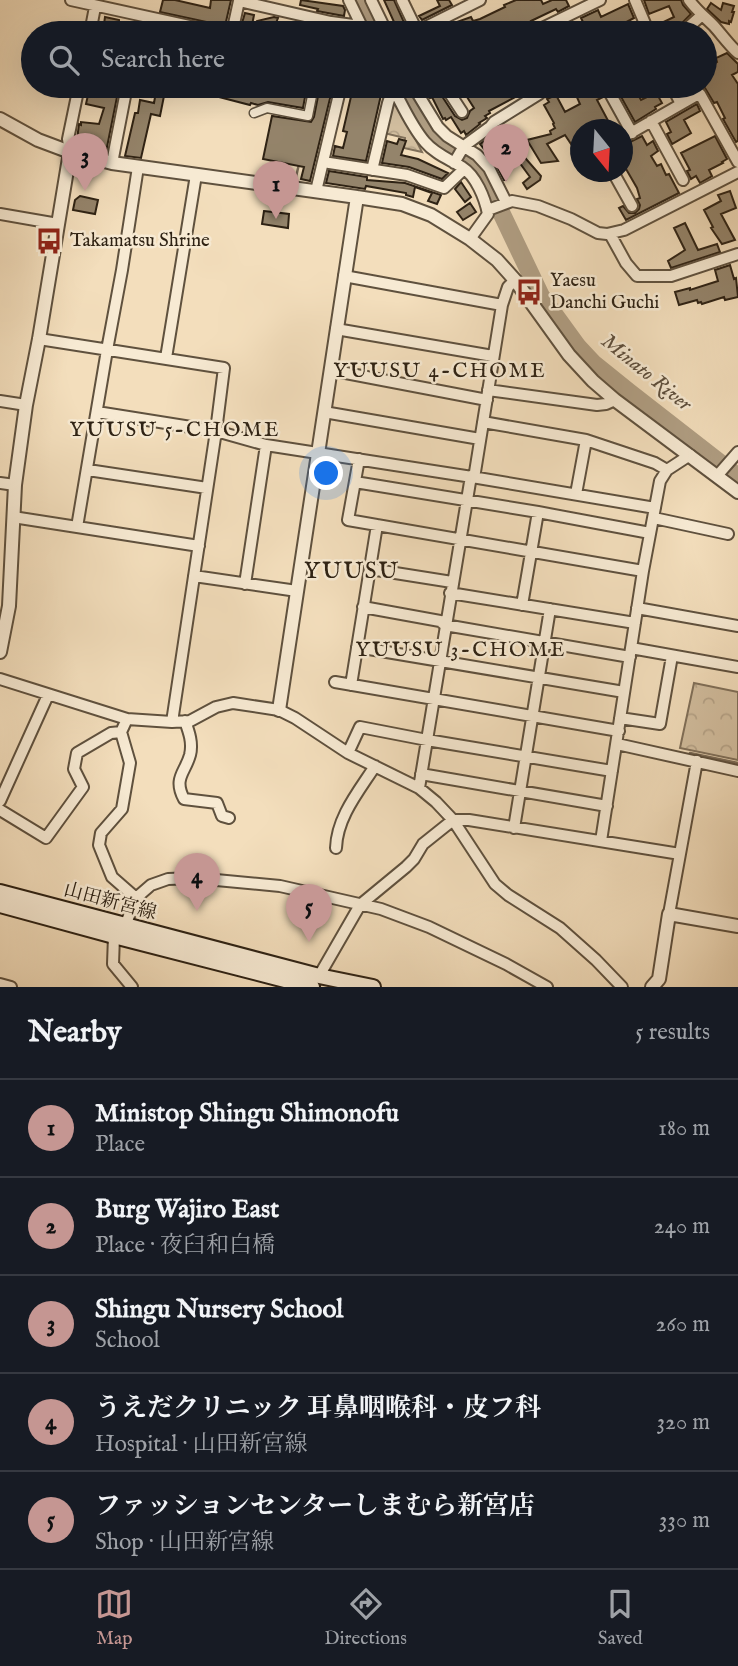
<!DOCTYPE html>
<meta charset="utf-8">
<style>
body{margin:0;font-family:"IM FELL English","Noto Serif JP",serif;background:#20242c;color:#f1f3f6}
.compass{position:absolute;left:570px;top:119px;width:63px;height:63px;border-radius:50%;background:#171b24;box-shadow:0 7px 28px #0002;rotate:162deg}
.you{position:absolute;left:327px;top:474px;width:24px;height:24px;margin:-18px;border:5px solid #fff;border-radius:50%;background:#1a73e8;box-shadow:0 0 0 10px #1a73e833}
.badge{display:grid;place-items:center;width:46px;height:46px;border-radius:50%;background:#c59692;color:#111;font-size:23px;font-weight:700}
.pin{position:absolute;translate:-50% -58px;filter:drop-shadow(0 2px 4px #0008)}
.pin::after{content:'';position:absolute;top:37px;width:24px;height:21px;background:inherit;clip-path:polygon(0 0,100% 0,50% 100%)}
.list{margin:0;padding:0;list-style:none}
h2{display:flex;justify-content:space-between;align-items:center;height:91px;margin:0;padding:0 28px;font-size:30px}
h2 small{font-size:23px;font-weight:400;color:#9ea1a6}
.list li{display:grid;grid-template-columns:46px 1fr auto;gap:21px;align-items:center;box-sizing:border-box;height:98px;padding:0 28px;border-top:2px solid #363941}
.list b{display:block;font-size:26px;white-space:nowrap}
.list p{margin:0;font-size:23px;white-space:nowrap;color:#9ea1a6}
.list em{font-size:23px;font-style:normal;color:#9ea1a6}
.icon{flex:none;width:38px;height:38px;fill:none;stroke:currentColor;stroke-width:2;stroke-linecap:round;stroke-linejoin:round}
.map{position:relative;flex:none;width:738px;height:987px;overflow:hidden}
.search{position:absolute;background:#171b24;box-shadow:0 7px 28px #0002;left:21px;right:21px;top:21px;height:77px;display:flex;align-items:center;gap:18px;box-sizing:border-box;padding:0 24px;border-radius:38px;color:#9ea1a6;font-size:26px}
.sheet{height:581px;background:#171b24}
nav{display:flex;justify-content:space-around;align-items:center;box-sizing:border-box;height:98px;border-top:2px solid #363941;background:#171b24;font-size:19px;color:#9ea1a6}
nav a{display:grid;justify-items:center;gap:4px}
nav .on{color:#c59692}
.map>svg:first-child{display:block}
.park{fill:url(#park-crowns);stroke:#80705a;stroke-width:2}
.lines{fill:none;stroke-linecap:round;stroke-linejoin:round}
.stream{stroke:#7c6c57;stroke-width:2.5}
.river{stroke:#b09e83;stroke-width:18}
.building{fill:#94846b;stroke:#2e2214;stroke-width:2}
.pedestrian-casing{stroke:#5f513e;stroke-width:11}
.minor-casing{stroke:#5f513e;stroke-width:14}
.tertiary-casing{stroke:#5f513e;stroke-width:16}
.secondary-casing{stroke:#2e2214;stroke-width:18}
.pedestrian{stroke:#f7ead3;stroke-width:8}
.minor{stroke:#f7ead3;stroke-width:10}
.tertiary{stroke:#f7ead3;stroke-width:12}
.secondary{stroke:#f7ead3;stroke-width:14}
.labels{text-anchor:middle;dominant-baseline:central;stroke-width:5;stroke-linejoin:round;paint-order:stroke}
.poi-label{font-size:19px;fill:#2e2214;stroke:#f7ead3;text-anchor:start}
.street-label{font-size:19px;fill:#2e2214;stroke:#f7ead3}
.neighbourhood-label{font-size:21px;letter-spacing:2px;fill:#2e2214;stroke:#f7ead3}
.water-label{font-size:21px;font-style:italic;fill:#5c4d3b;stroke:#f7ead3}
.quarter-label{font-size:23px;letter-spacing:2px;fill:#2e2214;stroke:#f7ead3}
</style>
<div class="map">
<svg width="738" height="987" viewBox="0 0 738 987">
<defs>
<pattern id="park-crowns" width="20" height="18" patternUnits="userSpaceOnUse" patternTransform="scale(1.75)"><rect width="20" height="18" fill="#d2be9f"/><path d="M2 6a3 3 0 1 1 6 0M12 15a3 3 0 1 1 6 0" fill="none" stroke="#b5a388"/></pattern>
</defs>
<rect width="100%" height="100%" fill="#f3debc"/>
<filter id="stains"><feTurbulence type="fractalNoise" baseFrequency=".00286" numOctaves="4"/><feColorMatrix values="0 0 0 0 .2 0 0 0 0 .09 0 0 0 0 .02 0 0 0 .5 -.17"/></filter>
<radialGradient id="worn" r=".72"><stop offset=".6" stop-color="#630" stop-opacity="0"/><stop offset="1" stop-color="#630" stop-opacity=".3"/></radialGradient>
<path class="park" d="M132,86l21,1 -2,10 -20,-3z
M391,101l6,2 25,49 -18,-4 1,-10 -21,-5z
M694,683l44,9v68l-58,-12z"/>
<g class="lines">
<path class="stream" d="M237,28l22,5
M295,181l4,-17
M690,753l48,10"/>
<path class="river" d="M361,0l16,33
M404,86l29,48 46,32 62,130 37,51 15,16 36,29 109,85"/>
</g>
<path class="building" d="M163,0h12l35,8 1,-8h20l-6,26 -65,-14z
M301,0l42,6 2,4 -1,6 -27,-5 1,-2 -18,-4z
M384,0h10l13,29 -1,4h-7z
M437,0h12l3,5 -30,15 -3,-4 21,-10z
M516,0h25l2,4 9,-4h14l3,6 -11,6 -2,-3 -25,12 2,3 -13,9 -3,-5 -10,5h-48l-5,-10 17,-6 2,4 7,-2 25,-12 -1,-2z
M644,0h37l2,5 8,9 -17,17 -4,2h-13l-2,-7 19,-9 -5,-11 -20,8z
M711,3l10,7 2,-7 11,3 -2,6h2l-3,10 -2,-1v3l-8,-2 -14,-13z
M628,4l6,14 -15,8 -7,3 -1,-3 -4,2v-2l-14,7h-37l27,-11 -2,-4 17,-8 3,7z
M245,13l9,2 -2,10 -10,-2z
M105,17l14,3v2l38,8v3h-24l-13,-3 -16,-6z
M274,17l4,1 -2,5 26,8v2h-27l-19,-5 1,-7z
M727,53l11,11v8l-6,3 6,9v57l-2,1 -13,-23 2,-1 -8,-16 -3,1 -9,-15 -7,-2h7v-17l12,-7 -1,-4z
M90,86h28l1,1 -13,65 -28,-7 -1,-5 2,-16 2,1v-3l18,2 5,-16 -18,-4z
M157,86h9l-6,30 -9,-2 -10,44 -16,-2 7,-30 3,-13h3l2,-13 14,3z
M182,86h125l-4,22 -35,-6 -10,3 -7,-2 -1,2 -31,-8 1,-4 -14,-2 -5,2 -19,-4z
M320,86h13l-23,95 -9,-2 3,-12 -41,-8 9,-43 39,6 3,-5z
M373,86h10l-17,75 -33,-5 2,-10 8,2 4,-16 -4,-1 10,-43 19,5z
M422,86h15l1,4 17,26 7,4 5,-2 3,-7 4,-3 -14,-22h76l-47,25 1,2 -5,3 2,2 -8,5 1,1 -14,11 -2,-4 -3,2 -10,-16 -5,3 -1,-2 -2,1 -11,-22 -2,1z
M572,86h26l5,11 -6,3 16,30h-33v16l-5,4 -10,-15 -18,9 11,17 -17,2 -14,-23 24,-6 -1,-3 5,-3 -2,-4 1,-1 -10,-18 5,-3 -2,-3 9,-4 9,17 15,-8z
M615,86h13l3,10 6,-3 4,7 10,-5 1,1 5,-2 5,9 -7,4 1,2 -21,13z
M697,104l3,7 -16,9 7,13 -19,11 -5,-10 4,-2 -5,-10z
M492,136l2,3 3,-2 9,13 7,-6 28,32 -1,4 -13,9 -4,-6 7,-6 -11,-15 -11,8 -2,10h-2l-8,-16 -16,-20z
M642,136l5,9 6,-4 5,10 -7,5 6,10 4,-2 5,11 3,-1 10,19 -53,27 -7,-12 4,-2 6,7h6l4,-4 1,-4 -3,-6 3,-1 -3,-10 -15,-26v-16z
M715,136l12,23 -5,3 1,1 -14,7 3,6 -12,7 -4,-7 -5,3 -4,-8 3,-1 -9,-17z
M399,139l7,2 -5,14 17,4 30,14 -6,6 -33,-12 -27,-4 5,-22 10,3z
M329,171l38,6v3l38,3 36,12 -4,9 -9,-3 4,-8 -17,-6 -2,10 -7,-2v-2l-40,-7 -1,3 -39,-6z
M461,182l10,15 -6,5 -10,-13z
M730,191l6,17 -15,6 14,26 -13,4 -11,-16 2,-1 -9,-17 17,-9 -3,-6z
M80,196l18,4 -3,14 -22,-4 2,-10z
M470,203l6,9 -13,8 -6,-8z
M264,211l25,3 -1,14 -26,-4z
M685,223l13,27 19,-6 3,8 -49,16 -3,-7 17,-11 -11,-22z
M730,265l4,14 2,-1 2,19 -13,3 -1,-3 -22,7 -1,-2 -3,1 -1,-3 -18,5 -4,-13 15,-4v2l28,-9 -3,-11z"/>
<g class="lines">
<g class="pedestrian-casing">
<path id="pedestrian" d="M254,113l13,-5 41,8 6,-30"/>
</g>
<g class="minor-casing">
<path id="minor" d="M71,0l150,33
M349,0l16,33
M371,0l16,33
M402,0l15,31
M635,0l14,33
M689,0c7,10 16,17 25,26 8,9 15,19 24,27
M91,29l18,4
M90,33l5,-26
M232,33l7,-32 92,21 22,3h8
M414,33l66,-33
M532,33l68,-33
M682,33l20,-18
M392,86c10,18 19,40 33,56 10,12 24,17 37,25 14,9 23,31 26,47l-18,25
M413,86l25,41 9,9 30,19 12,13 17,34
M445,86l17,26
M606,86l26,47
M672,86l9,18
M651,121l32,59
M622,138l75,-43 3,-1 38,68
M70,152l-2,-13 11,-53
M323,162l84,13 37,13 20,-19
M112,163l15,-77
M454,163l10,-17 26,-19 4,-5 45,-28 8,-8
M372,170l16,-67 2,-6 5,-5
M613,172l19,34
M316,191l25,-105
M488,210l24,-9 26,5 33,13 27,14 9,1 17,-4 114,-58
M0,214l58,10
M610,234l16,29 11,13h34l67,-22
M344,276l158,29
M336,329l157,27
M39,339l185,29 -8,63 -44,291
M166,358l30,-183
M330,370l157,30
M488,390l109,15 9,-1 9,-4
M0,401l26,4
M97,412l119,19 50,14 206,32 183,31
M324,412l156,27
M483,422l103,18 69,23 12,7
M359,459l-11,61 295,51
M88,470l119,18
M717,476l21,-24
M355,482l183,30 112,21
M0,483l15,2
M576,494l10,-54
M13,517l186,29
M654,518l74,16
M77,527l30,-177 15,-80 16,-103
M370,569l82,13
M194,576l103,15
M245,584l21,-139
M450,593l185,30
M522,605l16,-93
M363,607l77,14 5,4 185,32
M637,608l101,18
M357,647l267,45
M631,648l107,19
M0,679l127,40 45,3 18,-1 26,-14 17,-4 46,7 16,8 53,35 71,35 17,14 17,18 42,64 13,11 52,33 36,32 26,27
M335,682l284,49
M351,685l26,-160
M620,718l40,6 12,-68
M127,719l-6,13 9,31 -8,46 -21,24 -2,12 13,32 24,21
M185,721c4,11 8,22 5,34 -5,18 -17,23 -6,44l33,4 5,13 7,2
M617,744l121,27
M348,753l12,-26 67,13 185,31
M421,774l186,32
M419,788l51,-306 5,-10 27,-167 6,-18 7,-7
M0,801l48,-106
M0,810l46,28 37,-51 -9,-18 3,-16 34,-20 10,-1
M514,828l36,-219
M601,841l42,-270 17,-90 7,-11 23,-15
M336,848c1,-31 23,-57 39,-82
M669,914l28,-153
M125,926l11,-28 15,-13 17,-6 27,-1 85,8 101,23 48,18 77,37 41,23
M114,936l-1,28 19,23
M319,976l41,-71 46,-38 8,-8 9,-15 30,-24h16l211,34
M0,984l11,3"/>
</g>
<g class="tertiary-casing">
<path id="tertiary" d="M0,119l38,21 32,12 42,11 245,34 45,7 29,11 39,24 27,21 18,20 54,75 24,26 22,19 123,92
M0,652l9,-46 6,-121 11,-80 13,-66 31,-187
M279,710l78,-513
M652,987l7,-8 10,-65 69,12"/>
</g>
<g class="secondary-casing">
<path id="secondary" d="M0,892l319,84 54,11
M0,905l114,31 198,51"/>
</g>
<use href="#pedestrian" class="pedestrian"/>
<use href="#minor" class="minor"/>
<use href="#tertiary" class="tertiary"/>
<use href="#secondary" class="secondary"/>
</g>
<defs>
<g id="bus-bare" transform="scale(2.1)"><path d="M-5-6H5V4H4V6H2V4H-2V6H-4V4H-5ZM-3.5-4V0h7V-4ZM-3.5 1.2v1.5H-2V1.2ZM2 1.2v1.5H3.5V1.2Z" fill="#8f2418" stroke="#f7ead3" stroke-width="2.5" paint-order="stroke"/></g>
</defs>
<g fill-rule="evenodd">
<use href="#bus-bare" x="49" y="241"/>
<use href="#bus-bare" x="529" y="292"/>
</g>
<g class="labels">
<g class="poi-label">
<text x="70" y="241">Takamatsu Shrine</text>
<text x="550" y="281">Yaesu<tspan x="550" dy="22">Danchi Guchi</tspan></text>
</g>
<g class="street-label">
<text transform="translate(110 902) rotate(15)">山田新宮線</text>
</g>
<g class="neighbourhood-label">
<text x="440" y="371">YUUSU 4-CHOME</text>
<text x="175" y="430">YUUSU 5-CHOME</text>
<text x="461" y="650">YUUSU 3-CHOME</text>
</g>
<g class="water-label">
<text transform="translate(646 373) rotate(39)">Minato River</text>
</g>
<g class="quarter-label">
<text x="352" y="571">YUUSU</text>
</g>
</g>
<rect width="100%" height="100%" filter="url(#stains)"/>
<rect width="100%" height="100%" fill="url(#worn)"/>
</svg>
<svg class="compass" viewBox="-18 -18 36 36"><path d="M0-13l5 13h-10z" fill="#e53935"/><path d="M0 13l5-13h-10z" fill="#9ea1a6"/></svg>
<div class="you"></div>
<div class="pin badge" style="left:276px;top:219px">1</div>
<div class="pin badge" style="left:506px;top:182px">2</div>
<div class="pin badge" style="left:85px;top:191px">3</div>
<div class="pin badge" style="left:197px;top:911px">4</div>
<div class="pin badge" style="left:309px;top:942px">5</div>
<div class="search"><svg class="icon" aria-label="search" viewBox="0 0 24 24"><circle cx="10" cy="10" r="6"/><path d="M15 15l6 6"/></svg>Search here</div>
</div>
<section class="sheet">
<h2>Nearby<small>5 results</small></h2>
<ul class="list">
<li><span class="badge">1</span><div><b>Ministop Shingu Shimonofu</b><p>Place</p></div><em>180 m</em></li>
<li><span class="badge">2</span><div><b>Burg Wajiro East</b><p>Place · 夜臼和白橋</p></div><em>240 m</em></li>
<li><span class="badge">3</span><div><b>Shingu Nursery School</b><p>School</p></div><em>260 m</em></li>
<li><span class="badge">4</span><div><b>うえだクリニック 耳鼻咽喉科・皮フ科</b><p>Hospital · 山田新宮線</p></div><em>320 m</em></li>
<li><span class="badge">5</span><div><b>ファッションセンターしまむら新宮店</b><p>Shop · 山田新宮線</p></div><em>330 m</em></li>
</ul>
</section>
<nav>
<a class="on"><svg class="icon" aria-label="map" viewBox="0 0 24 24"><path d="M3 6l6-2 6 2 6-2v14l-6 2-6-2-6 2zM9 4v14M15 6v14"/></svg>Map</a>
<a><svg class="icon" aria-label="directions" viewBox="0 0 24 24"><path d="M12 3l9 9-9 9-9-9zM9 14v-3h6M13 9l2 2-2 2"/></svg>Directions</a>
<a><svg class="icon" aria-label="saved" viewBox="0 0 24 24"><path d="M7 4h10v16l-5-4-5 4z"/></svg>Saved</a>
</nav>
